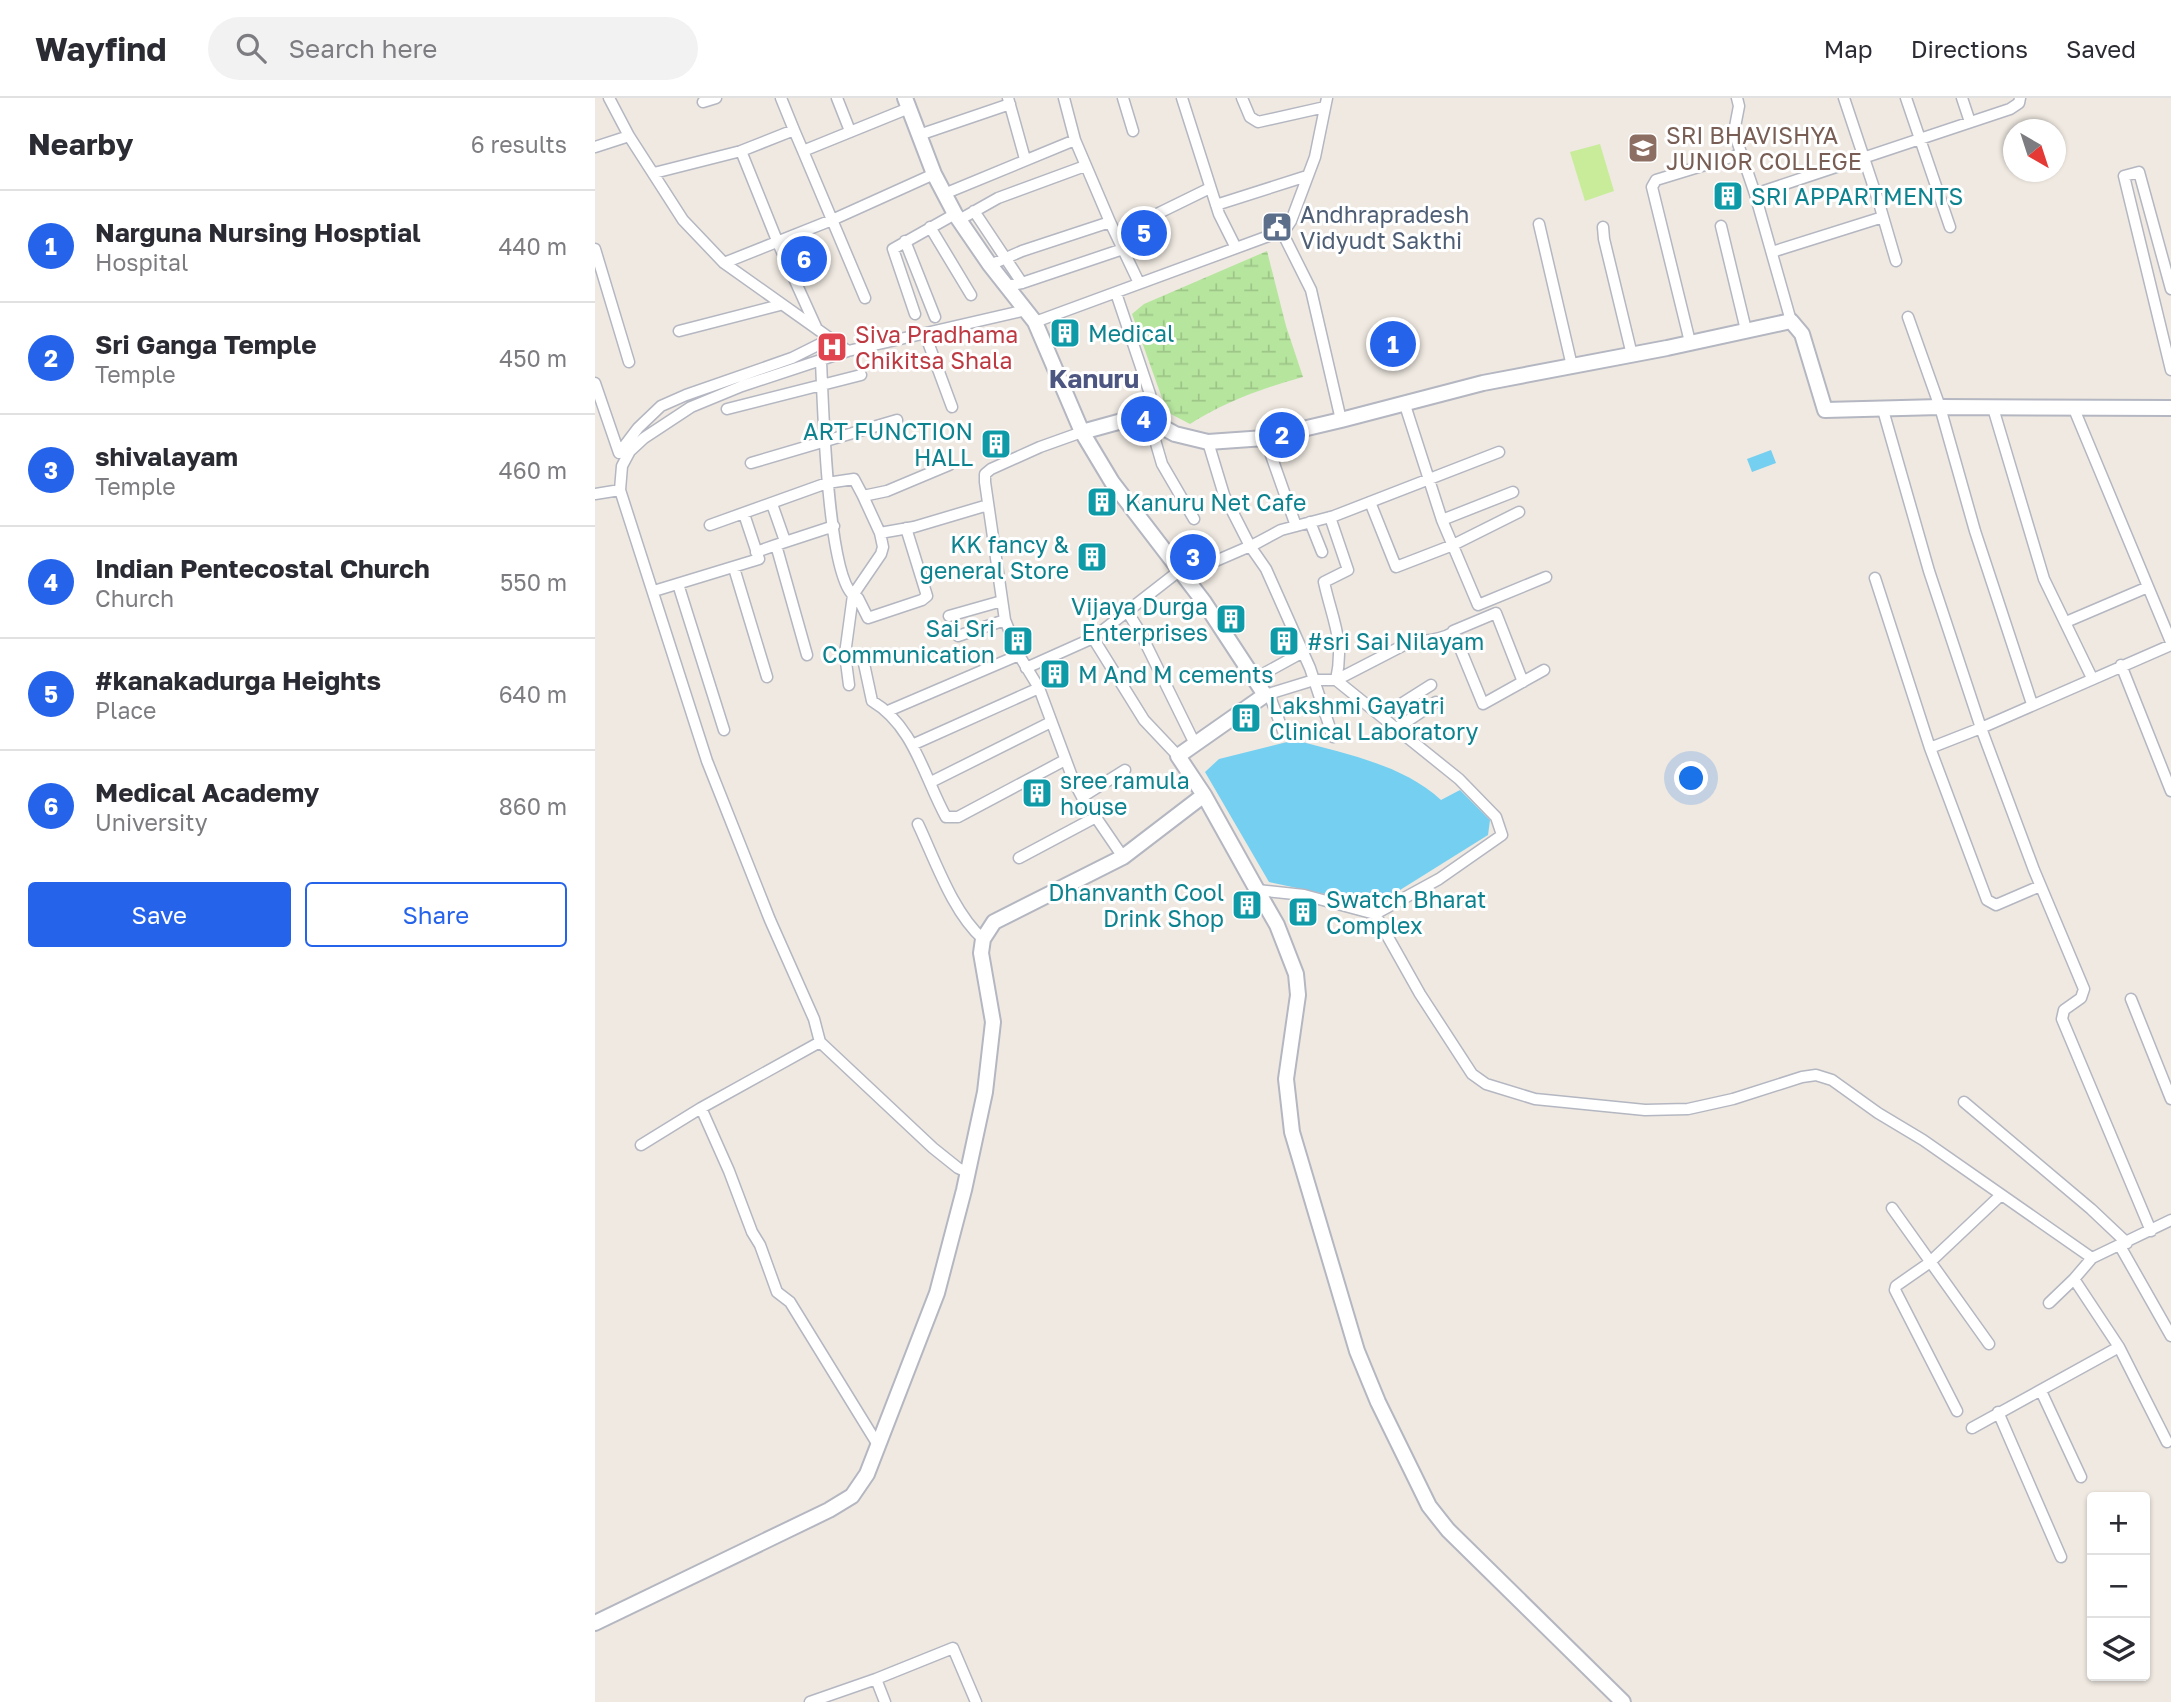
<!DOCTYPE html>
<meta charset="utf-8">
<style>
body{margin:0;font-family:"Golos Text",sans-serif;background:#f2f2f3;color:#2b2b33}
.controls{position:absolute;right:21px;bottom:21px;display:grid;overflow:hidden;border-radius:7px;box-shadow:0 2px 5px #0004}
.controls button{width:63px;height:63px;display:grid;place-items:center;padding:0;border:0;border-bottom:2px solid #e1e1e2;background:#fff;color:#2b2b33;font:35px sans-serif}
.compass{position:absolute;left:1408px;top:21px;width:63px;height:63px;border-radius:50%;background:#fff;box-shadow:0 2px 5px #0004;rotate:141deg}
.you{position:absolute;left:1097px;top:681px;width:24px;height:24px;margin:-18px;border:5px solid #fff;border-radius:50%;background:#1a73e8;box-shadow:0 0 0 10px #1a73e833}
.badge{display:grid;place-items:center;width:46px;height:46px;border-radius:50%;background:#2563eb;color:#fff;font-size:23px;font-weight:700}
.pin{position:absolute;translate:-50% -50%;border:4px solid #fff;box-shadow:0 2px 7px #0006}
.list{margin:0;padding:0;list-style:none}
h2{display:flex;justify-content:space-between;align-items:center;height:91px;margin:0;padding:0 28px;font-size:30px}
h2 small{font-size:23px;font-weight:400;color:#7c7c81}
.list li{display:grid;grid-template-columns:46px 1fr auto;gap:21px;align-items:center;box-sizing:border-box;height:112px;padding:0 28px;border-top:2px solid #e1e1e2}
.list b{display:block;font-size:26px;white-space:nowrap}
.list p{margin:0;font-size:23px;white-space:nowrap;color:#7c7c81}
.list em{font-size:23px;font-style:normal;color:#7c7c81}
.actions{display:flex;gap:14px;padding:21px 28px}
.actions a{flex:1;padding:16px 0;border:2px solid #2563eb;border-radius:7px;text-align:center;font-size:24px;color:#2563eb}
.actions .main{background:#2563eb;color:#fff}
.icon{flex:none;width:38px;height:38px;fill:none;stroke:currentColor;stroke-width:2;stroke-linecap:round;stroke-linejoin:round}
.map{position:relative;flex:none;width:1576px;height:1604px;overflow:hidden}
header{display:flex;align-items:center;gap:42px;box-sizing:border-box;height:98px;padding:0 35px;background:#fff;border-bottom:2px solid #e1e1e2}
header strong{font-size:33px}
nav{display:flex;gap:38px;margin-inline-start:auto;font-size:24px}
.search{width:490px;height:63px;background:#f2f2f3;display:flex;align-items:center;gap:18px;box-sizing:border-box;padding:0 24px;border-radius:38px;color:#7c7c81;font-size:26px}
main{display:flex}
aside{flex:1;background:#fff}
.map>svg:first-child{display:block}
.wetland{fill:url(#wetland-marsh)}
.pitch{fill:#c9ec9a}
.water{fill:#75cff0}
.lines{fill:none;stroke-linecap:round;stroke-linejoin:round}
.street-casing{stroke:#b4b7c1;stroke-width:13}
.secondary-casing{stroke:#b4b7c1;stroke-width:18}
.street{stroke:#fff;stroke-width:10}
.secondary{stroke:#fff;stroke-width:14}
.labels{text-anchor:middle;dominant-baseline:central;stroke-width:6;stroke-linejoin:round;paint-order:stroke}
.education-label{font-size:23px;fill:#785e54;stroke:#fff;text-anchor:start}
.culture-label{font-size:23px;fill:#0d838f;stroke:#fff;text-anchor:start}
.service-label{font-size:23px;fill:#4e5e75;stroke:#fff;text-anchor:start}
.health-label{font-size:23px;fill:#be3a42;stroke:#fff;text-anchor:start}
.quarter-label{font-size:26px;font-weight:bold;fill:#4d5680;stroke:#fff}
</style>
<header>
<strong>Wayfind</strong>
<div class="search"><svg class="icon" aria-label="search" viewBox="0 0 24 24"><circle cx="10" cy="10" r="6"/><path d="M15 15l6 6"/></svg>Search here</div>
<nav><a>Map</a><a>Directions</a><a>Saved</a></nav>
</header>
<main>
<aside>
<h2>Nearby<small>6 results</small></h2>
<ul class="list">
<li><span class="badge">1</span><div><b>Narguna Nursing Hosptial</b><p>Hospital</p></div><em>440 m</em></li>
<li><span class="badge">2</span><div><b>Sri Ganga Temple</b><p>Temple</p></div><em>450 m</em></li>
<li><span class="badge">3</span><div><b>shivalayam</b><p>Temple</p></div><em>460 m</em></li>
<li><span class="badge">4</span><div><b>Indian Pentecostal Church</b><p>Church</p></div><em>550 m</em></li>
<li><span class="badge">5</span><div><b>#kanakadurga Heights</b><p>Place</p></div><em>640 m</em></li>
<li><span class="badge">6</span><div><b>Medical Academy</b><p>University</p></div><em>860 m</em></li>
</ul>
<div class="actions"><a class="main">Save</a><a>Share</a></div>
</aside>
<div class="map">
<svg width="1576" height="1604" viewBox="0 0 1576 1604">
<defs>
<pattern id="wetland-marsh" width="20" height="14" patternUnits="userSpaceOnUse" patternTransform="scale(1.75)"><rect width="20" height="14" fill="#b6e59e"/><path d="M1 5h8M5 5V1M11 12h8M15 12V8" fill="none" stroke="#9dc588"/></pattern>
</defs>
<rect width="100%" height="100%" fill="#efe9e1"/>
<path class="wetland" d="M672,153l19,75 17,51c-40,11 -78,25 -113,47l-23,-12 -35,-98 12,-10z"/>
<path class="pitch" d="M1005,46l14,47 -29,10 -15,-49z"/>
<path class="water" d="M1176,352l5,13 -24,9 -5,-13z
M700,642c50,14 107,24 146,60l19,-10 30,30 -2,15 -112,70 -107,-23 -64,-110 14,-13z"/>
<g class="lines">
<g class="street-casing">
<path id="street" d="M14,0l20,38 54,84 41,43 124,88
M186,0l13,32
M242,0l13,33
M413,0l17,61
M469,0l11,42
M528,0l10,33
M587,0l37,116 17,34
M647,0l8,19 8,5 67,-15
M1142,0l2,8 -5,26 21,62
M1249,0l35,105 17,58
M1311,0l44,129
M1367,0l8,24
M108,4l13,-4
M324,37l91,-31
M0,49l34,-11
M146,53l37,92 38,84
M208,53l62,147
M59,75l87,-22 53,-21 9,21 106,-43
M349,96l131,-54 35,82 29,61
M621,107l91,-29
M379,113l48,72
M364,122l39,-22 87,-32
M944,126l33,142
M1126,128l25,104
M335,129l41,68
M1008,129l1,12 28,116
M687,134l29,58 30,130
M521,136l94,-46
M310,143l30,76
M0,151l34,113
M1177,154l111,-35
M129,165l108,-43 102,-46
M395,167l32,-14 88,-29
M410,188l17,-3 101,-34
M1576,191l-32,-117 -15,4 47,194
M521,195l34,101 4,21
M320,216l-22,-65 62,-35
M1313,219l32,90 35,124 57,173
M1196,223l-36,-127 255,-85 9,-6 1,-5
M440,224l250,-92 6,-9 24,-64 12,-59
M84,233l101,-26
M330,236l27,73
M1095,244l-38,-155 4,-7 85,-26
M226,263c2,41 6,211 32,234l-8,59 4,31
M0,285l24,70 19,-25 23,-22 25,-11 106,-37 38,-19
M809,304l38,118 36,85 68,-28
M1398,310l51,171 48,99
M132,311l134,-34
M1479,311l97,233
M1288,312l46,161 52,157 190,-83
M553,318l14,48 32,55
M487,334l-42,15 -49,22 -6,5v8l20,138 14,35 20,33 35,94 8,15 41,60
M670,340l31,88
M613,344l16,53 26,51 16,23 44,99 23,69
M156,365l146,-43
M0,396l25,-4
M268,398l17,37
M775,404l26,65 57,-22 66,-33
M177,406l13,37
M735,419l18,53 -24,12c8,37 21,58 12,98
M847,422l71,-28
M715,424l12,30
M115,427l117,-42 27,-4 9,17 24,-5 62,-26
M311,430l21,68 -5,4 -54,18 -10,-20 -5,-3 28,-41 2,-7 -3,-14 34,-6 74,-22
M161,454l20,-7
M139,470l33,109
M1280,480l55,170 57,152 9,5 44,-19
M592,483l24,-18 44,-19 26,-14 53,-14 165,-64
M83,486l46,146
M59,493l105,-32 -15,-45
M532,513l13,21 55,112
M354,518l53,-15
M1471,524l82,-35
M363,538l47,-16
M498,540l51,82 34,36
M212,557l-31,-110 58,-19
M268,561l9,42c42,25 52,76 74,116h12l107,-57
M1526,567l50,126
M431,570l67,-30 86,-67
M742,578h7l62,-32c17,-5 31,-2 48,-12
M659,581l49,-27
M928,584l-27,-69 -43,18 30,73 61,-34
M674,596l14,37
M293,613l131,-56
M787,618l49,-31
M802,630l39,-26
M317,647l127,-57
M1335,650l51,-20 53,142 50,119 -3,9 -17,12 -2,9 89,212
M336,684l120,-60
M487,699l43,-27
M323,726c17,36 35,89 65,115
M424,760l77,-41
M662,792l47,5 71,19 64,-35 63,-44 -6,-18 -37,-38 -123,-99h-22l-49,15
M780,816l45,80 52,80 14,10 49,15 110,11 43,-1 45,-10 69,-22 14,-2 16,5 46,33 45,27 169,118 79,-38
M1536,901l40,100
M1369,1004l127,107 36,34
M106,1010l28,63 23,61 8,13 17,47 13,10 88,143
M46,1047l60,-37 119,-66
M372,1074l-9,-4 -25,-20 -113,-106 -6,-23 -44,-99 -63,-159 -87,-271 2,-24 8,-15 14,-13 47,-31 51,-21 106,-35 178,-41
M1297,1110l97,136
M1525,1148l51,90
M1454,1205l25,-24
M1524,1249l48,95
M1446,1293l40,86
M1362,1313l-62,-121 1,-4 33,-23 72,-68
M1403,1314l63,145
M1377,1330l147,-81 -45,-68 18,-21
M281,1581l9,23
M215,1604l66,-23 77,-31 23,54"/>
</g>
<g class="secondary-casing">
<path id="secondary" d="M310,0l29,76 21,40 35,51 45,57 47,110 30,50 92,120 61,93 -87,61 26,39 53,95 20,35 19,49 2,21 -12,84 6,53 65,219 21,51 51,104 19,24 175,172
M487,334l58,-16 14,-1 10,13 11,6 33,8 57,-4 76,-18 142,-37 184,-35 124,-27 11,13 23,76 115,-3 231,1
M0,1525l234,-113 23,-14 15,-22 70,-181 27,-103 21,-98 8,-70 -12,-69 2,-14 11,-17 129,-65 81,-62"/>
</g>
<use href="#street" class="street"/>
<use href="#secondary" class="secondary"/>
</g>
<defs>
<g id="university-square" transform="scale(1.575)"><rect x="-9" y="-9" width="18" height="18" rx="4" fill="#8d6e63" stroke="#fff"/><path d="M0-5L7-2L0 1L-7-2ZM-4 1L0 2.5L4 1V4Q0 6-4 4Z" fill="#fff"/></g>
<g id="building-square" transform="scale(1.575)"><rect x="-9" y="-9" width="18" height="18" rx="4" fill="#0f9aa8" stroke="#fff"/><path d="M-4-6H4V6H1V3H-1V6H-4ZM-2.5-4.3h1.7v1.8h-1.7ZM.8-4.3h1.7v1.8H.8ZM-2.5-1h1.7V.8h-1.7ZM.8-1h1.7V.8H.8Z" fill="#fff"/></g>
<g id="civic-square" transform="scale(1.575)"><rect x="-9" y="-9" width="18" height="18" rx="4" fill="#5c6f8a" stroke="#fff"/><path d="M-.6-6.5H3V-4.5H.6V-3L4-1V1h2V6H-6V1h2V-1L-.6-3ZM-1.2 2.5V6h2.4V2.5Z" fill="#fff"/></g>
<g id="hospital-square" transform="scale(1.575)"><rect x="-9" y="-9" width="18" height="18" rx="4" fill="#e0444e" stroke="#fff"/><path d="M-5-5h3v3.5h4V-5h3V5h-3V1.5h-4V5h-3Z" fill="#fff"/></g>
</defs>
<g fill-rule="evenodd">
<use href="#university-square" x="1048" y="50"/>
<use href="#building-square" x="1133" y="98"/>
<use href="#civic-square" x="682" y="129"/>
<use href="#building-square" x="470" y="235"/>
<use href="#hospital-square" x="237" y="249"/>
<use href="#building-square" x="401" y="346"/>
<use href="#building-square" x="507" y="404"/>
<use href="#building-square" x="497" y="459"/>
<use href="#building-square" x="636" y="521"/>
<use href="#building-square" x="423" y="543"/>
<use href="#building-square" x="689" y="543"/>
<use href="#building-square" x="460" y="576"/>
<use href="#building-square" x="651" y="620"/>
<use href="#building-square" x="442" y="695"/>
<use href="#building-square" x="652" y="807"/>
<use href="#building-square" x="708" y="814"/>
</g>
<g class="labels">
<g class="education-label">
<text x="1071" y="37">SRI BHAVISHYA<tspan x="1071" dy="26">JUNIOR COLLEGE</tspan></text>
</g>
<g class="culture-label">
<text x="1156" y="98">SRI APPARTMENTS</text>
<text x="493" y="235">Medical</text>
<text x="378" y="333" text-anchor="end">ART FUNCTION<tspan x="378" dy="26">HALL</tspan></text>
<text x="530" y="404">Kanuru Net Cafe</text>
<text x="474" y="446" text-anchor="end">KK fancy &amp;<tspan x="474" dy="26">general Store</tspan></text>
<text x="613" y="508" text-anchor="end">Vijaya Durga<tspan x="613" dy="26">Enterprises</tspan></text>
<text x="400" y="530" text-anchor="end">Sai Sri<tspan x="400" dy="26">Communication</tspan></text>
<text x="712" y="543">#sri Sai Nilayam</text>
<text x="483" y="576">M And M cements</text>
<text x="674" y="607">Lakshmi Gayatri<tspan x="674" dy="26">Clinical Laboratory</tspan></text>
<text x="465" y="682">sree ramula<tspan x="465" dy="26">house</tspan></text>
<text x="629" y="794" text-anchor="end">Dhanvanth Cool<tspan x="629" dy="26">Drink Shop</tspan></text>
<text x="731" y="801">Swatch Bharat<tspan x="731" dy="26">Complex</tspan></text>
</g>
<g class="service-label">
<text x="705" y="116">Andhrapradesh<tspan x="705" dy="26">Vidyudt Sakthi</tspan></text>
</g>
<g class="health-label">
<text x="260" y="236">Siva Pradhama<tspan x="260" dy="26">Chikitsa Shala</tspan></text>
</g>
<g class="quarter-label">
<text x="499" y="280">Kanuru</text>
</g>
</g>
</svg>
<div class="controls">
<button>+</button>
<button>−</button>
<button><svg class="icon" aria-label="layers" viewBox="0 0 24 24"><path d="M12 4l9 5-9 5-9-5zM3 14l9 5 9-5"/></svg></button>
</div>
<svg class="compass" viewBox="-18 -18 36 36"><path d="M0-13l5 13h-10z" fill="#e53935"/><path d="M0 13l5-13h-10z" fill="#7c7c81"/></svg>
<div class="you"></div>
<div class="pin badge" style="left:798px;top:246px">1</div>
<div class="pin badge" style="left:687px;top:337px">2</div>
<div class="pin badge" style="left:598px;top:459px">3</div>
<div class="pin badge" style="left:549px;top:321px">4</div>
<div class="pin badge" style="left:549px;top:135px">5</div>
<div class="pin badge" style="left:209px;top:161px">6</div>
</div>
</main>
